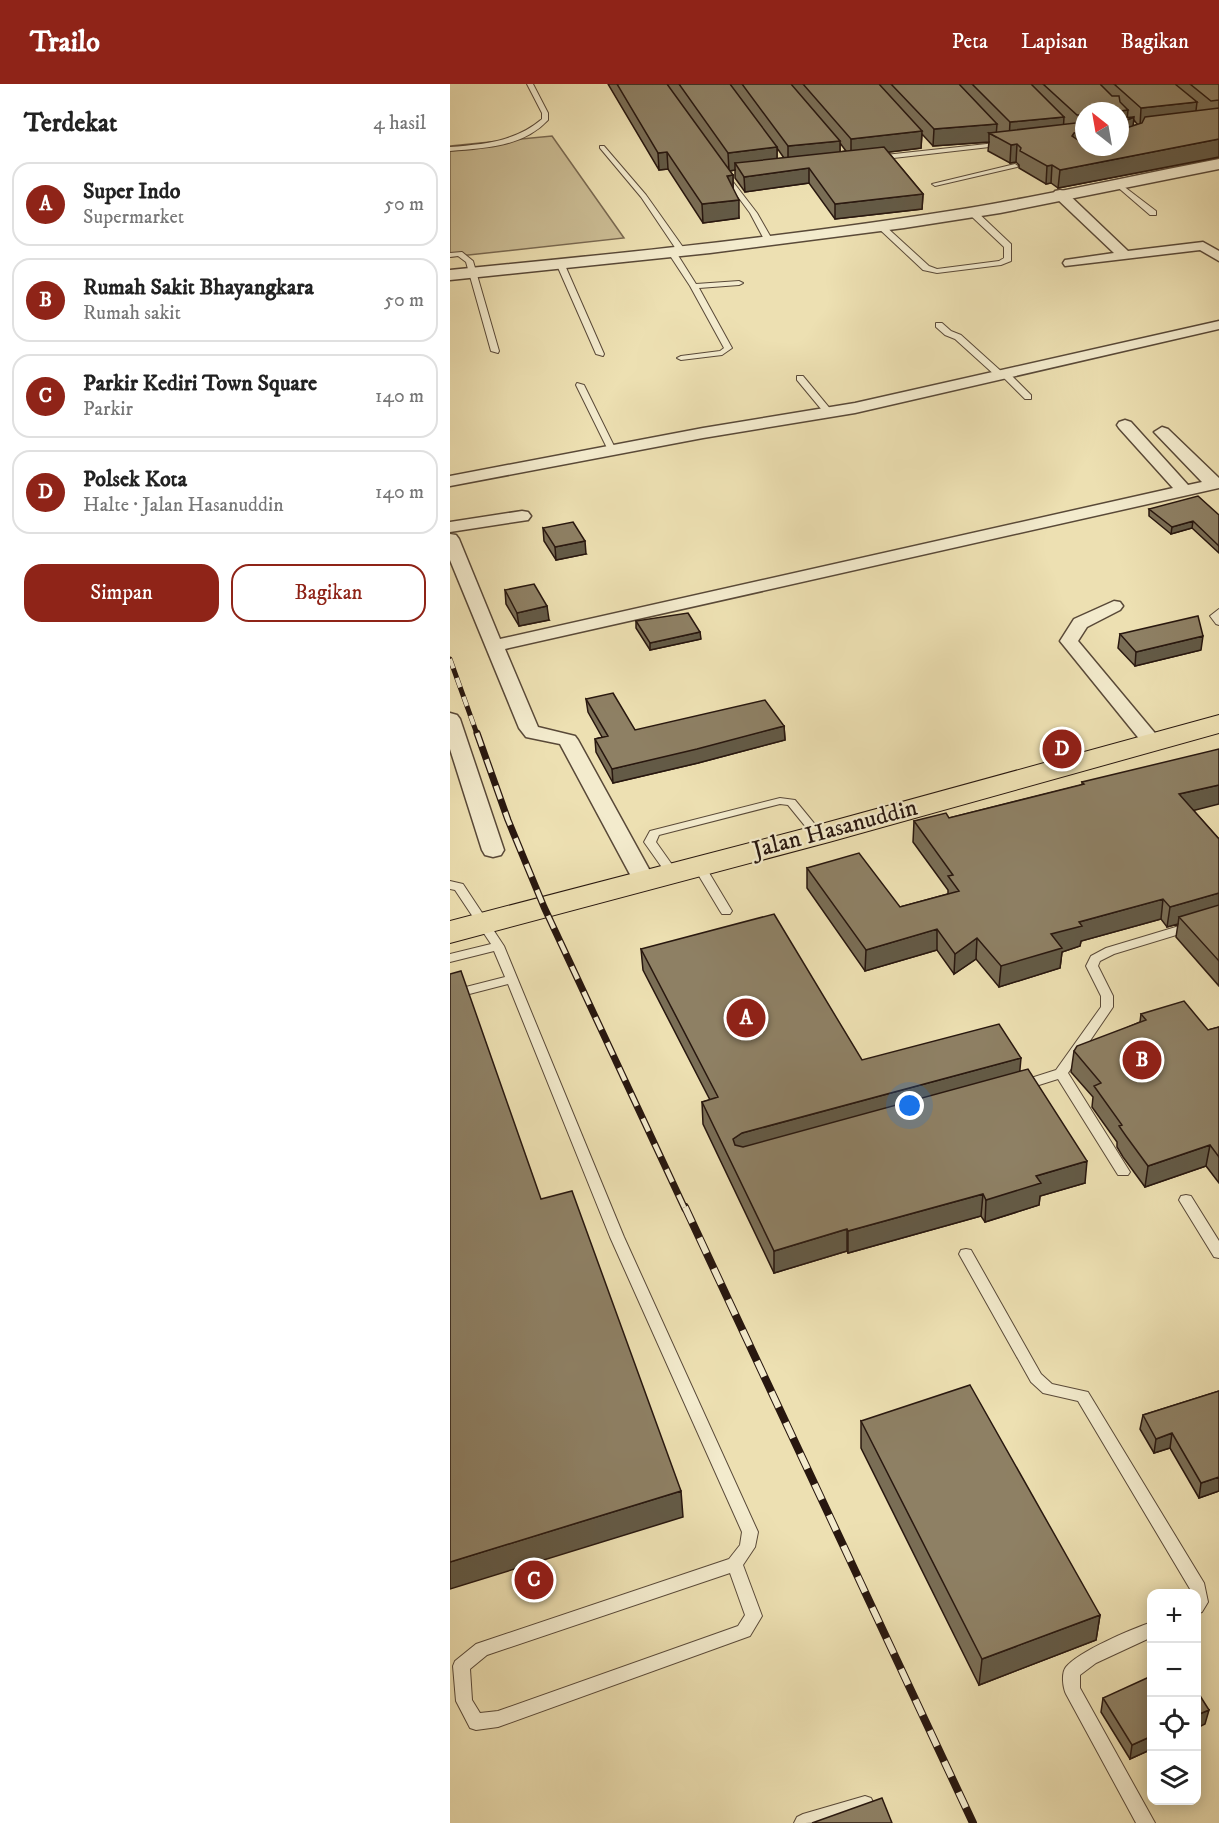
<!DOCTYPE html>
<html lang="id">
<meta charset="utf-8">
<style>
body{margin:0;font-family:"IM FELL DW Pica",serif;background:#f6f6f6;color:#222}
.controls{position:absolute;right:18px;bottom:18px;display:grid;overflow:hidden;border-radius:12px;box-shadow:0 3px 15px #0003}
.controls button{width:54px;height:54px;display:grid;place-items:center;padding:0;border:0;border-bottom:2px solid #e0e0e0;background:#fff;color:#222;font:30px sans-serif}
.compass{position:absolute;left:625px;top:18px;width:54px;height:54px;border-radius:50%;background:#fff;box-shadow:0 3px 15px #0003;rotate:329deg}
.you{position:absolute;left:460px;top:1022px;width:21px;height:21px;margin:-15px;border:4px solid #fff;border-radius:50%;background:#1a73e8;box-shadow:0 0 0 9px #1a73e833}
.badge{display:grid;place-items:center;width:39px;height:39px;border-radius:50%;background:#8f2418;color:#fff;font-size:20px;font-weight:700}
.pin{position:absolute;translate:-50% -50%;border:3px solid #fff;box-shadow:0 2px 6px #0006}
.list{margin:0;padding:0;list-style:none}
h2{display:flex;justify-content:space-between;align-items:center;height:78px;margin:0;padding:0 24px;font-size:26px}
h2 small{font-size:20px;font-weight:400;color:#767676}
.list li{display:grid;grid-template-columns:39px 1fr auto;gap:18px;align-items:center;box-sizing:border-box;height:84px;margin:0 12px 12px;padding:0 12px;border:2px solid #e0e0e0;border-radius:18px}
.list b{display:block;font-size:22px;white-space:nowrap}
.list p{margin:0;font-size:20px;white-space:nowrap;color:#767676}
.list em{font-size:20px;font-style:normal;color:#767676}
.actions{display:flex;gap:12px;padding:18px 24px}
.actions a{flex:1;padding:14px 0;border:2px solid #8f2418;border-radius:18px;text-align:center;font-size:21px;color:#8f2418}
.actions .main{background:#8f2418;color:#fff}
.icon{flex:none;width:33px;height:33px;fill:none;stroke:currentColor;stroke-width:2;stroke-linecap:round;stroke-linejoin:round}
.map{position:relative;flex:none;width:769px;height:1739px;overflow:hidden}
header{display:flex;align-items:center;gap:36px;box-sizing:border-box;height:84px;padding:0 30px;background:#8f2418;color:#fff}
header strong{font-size:28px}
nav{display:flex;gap:33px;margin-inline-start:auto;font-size:21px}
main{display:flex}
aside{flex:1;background:#fff}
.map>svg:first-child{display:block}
.green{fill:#ccbe96;stroke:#7a6a52;stroke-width:1.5}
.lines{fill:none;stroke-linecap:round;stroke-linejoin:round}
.service-casing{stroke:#594938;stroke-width:2}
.minor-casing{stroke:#594938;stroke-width:3}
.tertiary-casing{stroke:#594938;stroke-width:3}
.primary-casing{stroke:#28170f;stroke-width:2}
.service{fill:#f3ebcd;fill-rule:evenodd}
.minor{fill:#f3ebcd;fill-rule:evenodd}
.tertiary{fill:#f3ebcd;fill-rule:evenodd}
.primary{fill:#ede0b2;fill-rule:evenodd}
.rail-far2-casing{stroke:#28170f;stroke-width:5}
.rail-far1-casing{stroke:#28170f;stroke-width:7}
.rail-casing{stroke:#28170f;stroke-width:8}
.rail-far2{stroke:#f3ebcd;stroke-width:4;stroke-dasharray:10;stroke-linecap:butt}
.rail-far1{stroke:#f3ebcd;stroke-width:4.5;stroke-dasharray:14;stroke-linecap:butt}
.rail{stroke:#f3ebcd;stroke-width:6;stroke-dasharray:17;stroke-linecap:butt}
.wall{fill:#7a6e56;stroke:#28170f;stroke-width:1.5;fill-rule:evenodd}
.shaded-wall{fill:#635a46;stroke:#28170f;stroke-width:1.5}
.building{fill:#8e8064;stroke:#28170f;stroke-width:1.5}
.labels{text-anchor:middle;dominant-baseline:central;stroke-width:4.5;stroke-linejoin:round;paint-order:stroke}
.street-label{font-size:24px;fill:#28170f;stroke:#f3ebcd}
</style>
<header>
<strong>Trailo</strong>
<nav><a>Peta</a><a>Lapisan</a><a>Bagikan</a></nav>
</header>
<main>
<aside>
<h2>Terdekat<small>4 hasil</small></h2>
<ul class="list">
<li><span class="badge">A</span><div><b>Super Indo</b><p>Supermarket</p></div><em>50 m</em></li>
<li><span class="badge">B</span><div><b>Rumah Sakit Bhayangkara</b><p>Rumah sakit</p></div><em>50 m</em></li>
<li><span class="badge">C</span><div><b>Parkir Kediri Town Square</b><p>Parkir</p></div><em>140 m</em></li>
<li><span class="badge">D</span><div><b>Polsek Kota</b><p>Halte · Jalan Hasanuddin</p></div><em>140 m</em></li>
</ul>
<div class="actions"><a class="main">Simpan</a><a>Bagikan</a></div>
</aside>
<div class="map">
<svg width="769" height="1739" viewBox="0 0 769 1739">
<rect width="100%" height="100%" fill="#ede0b2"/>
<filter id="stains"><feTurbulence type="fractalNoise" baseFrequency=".00333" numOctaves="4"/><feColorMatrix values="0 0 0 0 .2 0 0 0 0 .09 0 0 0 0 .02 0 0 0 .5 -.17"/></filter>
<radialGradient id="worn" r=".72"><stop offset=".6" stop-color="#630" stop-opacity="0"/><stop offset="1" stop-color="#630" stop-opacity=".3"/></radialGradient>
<path class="green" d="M102,52l72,102 -174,19v-111z"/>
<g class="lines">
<g class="service-casing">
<path id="service" d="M77,0h6l15,29v7c-25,27 -63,28 -98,31v-4c34,-3 65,-5 92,-28v-6z
M555,58l3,2 -1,1 -131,15 -3,-2 3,-2z
M150,62h4l42,49 39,55 -1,2h-6l-37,-55 -41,-49z
M565,80l3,2 -1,1 -82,19 -3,-2z
M273,90h4l30,39 16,28 -1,2h-6l-16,-30 -28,-38z
M664,98h4l38,29v4h-6l-36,-31z
M519,126h6l36,34v17l-10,4 -64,8 -14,-3 -47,-44 7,-2 46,42 8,3 62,-8 5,-3v-11l-35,-33z
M218,165h6l22,35 43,-3 4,2 -4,2 -40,3 33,60 -10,7 -41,5 -4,-2 4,-2 39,-5 4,-3 -34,-62 -23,-35z
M12,168l11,9 26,90 -1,2 -7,-2 -25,-89 -8,-6 -8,1v-4z
M107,177l7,2 40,91 -1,2 -7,-2 -40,-91z
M486,239h6l9,8 10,4 41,37h6l23,23v4h-6l-22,-22h-6l-42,-38 -10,-4 -9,-8z
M347,292h6l29,35v4h-6l-29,-35z
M127,299l7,2 32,65 -1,2 -7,-2 -32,-65z
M769,525v16l-3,-1 -6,-8z
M330,714l15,2 27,33 2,2 -2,2h-8l-26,-32 -8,-1 -121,31 -3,7 22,31 -6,4 -4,-1 -24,-34 6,-11z
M249,778l6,4 27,45 -2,3h-8l-2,-3 -27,-45z
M0,797l13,3 41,62 120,291 134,295 -3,15 -12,18 19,51 -12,20 -252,91 -22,3 -6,-2 -14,-27 -3,-35 2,-5 21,-17 253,-85 11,-14 2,-13 -132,-295 -102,-253 -58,15v-8l55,-14 -11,-26 -44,11v-8l41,-10 -36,-54 -5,-1zM280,1489l15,42 -7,11 -240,85 -18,2 -8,-13 -2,-31 17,-14z
M769,830v8l-105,32 -14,7 -2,5 15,30v11l-45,66 62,99 -2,3h-10l-60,-96 -38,12 -5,-2 -1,-3 1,-3 41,-13 45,-63v-11l-15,-30 5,-10 15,-8z
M736,1111l5,1 28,45v17l-5,-1 -35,-57 2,-4z
M516,1165l5,1 70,124 11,10 36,8 116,191 4,19 -6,10 -6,2v-20h-5l-1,-5 -112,-188 -35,-8 -12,-11 -72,-128 2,-4z
M702,1538v15l-56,26 -16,12v13l75,135h-19l-70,-129c-3,-6 -5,-21 0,-27 13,-16 66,-38 86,-45z
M415,1712l6,2 3,6 -3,6c-29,12 -46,13 -77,13l3,-6 6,-3z"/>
</g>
<g class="minor-casing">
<path id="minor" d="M610,106l5,1 63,60 75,-9 16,9v10l-19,-11 -135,16 -2,-3 2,-3 49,-7 -59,-56 -2,-3 2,-3z
M769,237v8l-364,84 -152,25 -253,48v-10l253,-48 152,-25z
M675,336l6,2 57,63 14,-3 -48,-50 8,-5 6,2 51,49v10l-714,161 33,78 37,9 3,4 77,140 -3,5 -8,2 -8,-2 -3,-5 -73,-136 -34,-7 -7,-9 -69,-168v-26l6,1 3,4 41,100 673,-151 -54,-60 -2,-3 2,-3z
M72,427l6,1 3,4 -3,4 -78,12v-10z
M664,517l6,1 3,4 -3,4 -33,17 -9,14 81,97 3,4 -3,4h-14l-85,-105 14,-22z
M0,629l7,2 3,4 44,131 -3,5 -8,2 -8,-2 -3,-5 -32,-101z"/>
</g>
<g class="tertiary-casing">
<path id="tertiary" d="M769,75v10l-219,44 -96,15 -194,25 -260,27v-10c173,-17 347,-34 519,-62 84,-14 167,-33 250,-49z"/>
</g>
<g class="primary-casing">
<path id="primary" d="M769,631v18l-390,109 -379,101v-22l357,-93z"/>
</g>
<use href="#service" class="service"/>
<use href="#minor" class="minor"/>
<use href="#tertiary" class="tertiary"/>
<use href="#primary" class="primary"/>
<g class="rail-far2-casing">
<path id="rail-far2" d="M0,575l27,75"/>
</g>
<g class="rail-far1-casing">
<path id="rail-far1" d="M27,649l31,87 36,87 141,302"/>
</g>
<g class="rail-casing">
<path id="rail" d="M235,1123l288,616"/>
</g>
<use href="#rail-far2" class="rail-far2"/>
<use href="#rail-far1" class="rail-far1"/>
<use href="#rail" class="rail"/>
</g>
<path class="wall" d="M158,0h611v73l-161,31 -7,-5 -5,1 -27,-16v-3l-3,-3 -6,1 -22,-12 1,-9 -56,4 -11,-12 -1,14 -33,4 35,42 -1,15 -87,10 -26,-36 -64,9 -10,-14v-8l-6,1 4,4v14l6,29 -36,5 -35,-54 -9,1zM634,27h36v36h-36zM684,36l3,4h1l-5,2zM390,59l6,8 -6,1zM327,64l7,10 -7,1z
M699,425l70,6v38l-27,-25 -21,6 -22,-18z
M93,444l43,26 -30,6 -12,-19z
M55,506l44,30 -30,6 -13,-22z
M186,537l65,18 -51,11 -14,-22z
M670,550l81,16 -66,16 -17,-18z
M136,615l49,31 149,-4 1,14 -87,23 -85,20 -17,-31 -1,-13 7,-2 -14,-25z
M632,698l111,28 26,29v147l-43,-49 2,-13 -11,3 -6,-8 -80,22 -1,5 -18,6 -2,16 -61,19 -23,-28 -22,15 -17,-24 -72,21 -58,-83v-20l93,39 48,-13v-4l-35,-48 1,-21 35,-3 133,-33z
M191,865l221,111 158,11 65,112 -45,13 -1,9 -54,17 -4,-6 -133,37 -1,-2 -73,22 -71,-149 -1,-22 8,-2 -67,-130z
M691,930l67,16 11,-3v156l-13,-17 -61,21 -22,-30 -6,-10v-5l-25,-35 1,-10 -22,-25 3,-21 66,-29z
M769,1307v100l-20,7 -29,-50 -16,5 -14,-24 3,-14z
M411,1337l239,194 -4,25 -117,45 -118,-237z
M702,1600v65l-22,10 -29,-47 2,-14z"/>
<path class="shaded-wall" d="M747,18l-2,17 -55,7 1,-18z
M678,26l-1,10 7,-3 -2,18 -12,5v-29z
M614,33l-1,17 -54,6 1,-18z
M547,40l-1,13 -7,-4v9l-56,4 1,-17z
M472,47l-1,17 -70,9v-18z
M634,47v16l-12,-11 2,-3z
M769,55v18l-161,31 2,-18z
M390,57v17l-52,6v-18z
M567,60l-1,18 -6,1 1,-18z
M327,63v18l-42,-2v7l-6,1 -1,-18z
M217,68l1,17 -9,1 -1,-17z
M602,81l-1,18 -5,1 1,-18z
M359,84v15l-64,9 -1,-15z
M283,91v18l-6,-17z
M473,110l-1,15 -87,10v-15z
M289,116v18l-36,5 -1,-19z
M743,437l-1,7 -21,6 1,-7z
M135,457l1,13 -30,6 -1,-13z
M97,522l2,14 -30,6 -2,-13z
M250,548l1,7 -51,11v-7z
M753,552l-2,14 -66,16 1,-14z
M334,642l1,14 -87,23 -85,20 -1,-14z
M769,701v19l-43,11 3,-21z
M769,809v20l-40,4 -1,7 -11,3 3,-20z
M713,815l-2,20 -80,22 -1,5 -18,6 -2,16 -61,19 2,-21 50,-32 28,-12z
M487,845v21l-72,21 1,-21z
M527,854l-1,21 -22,15 1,-20z
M571,974l-2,22 -285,81 -1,-22 9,-6z
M760,1061l-4,21 -61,21 3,-21z
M637,1077l-2,22 -45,13 -1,9 -54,17 1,-22 50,-24z
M533,1110l-2,22 -133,37v-22z
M397,1145v22l-73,22v-22z
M722,1349l-2,15 -16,5 2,-14z
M769,1393v14l-20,7 2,-15z
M231,1407l2,26 -233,72v-27z
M650,1531l-4,25 -117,45 3,-26z
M759,1626l-4,14 -8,4v-13z
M702,1652v13l-22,10 2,-14z"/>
<path class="building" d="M167,0h50l66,91 -6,1 12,24 -37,4 -35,-52 -9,1z
M229,0h51l47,63 -49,6z
M292,0h49l49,57 -52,5z
M353,0h76l43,47 -71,8z
M441,0h68l38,40 -63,5z
M522,0h59l33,33 -54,5z
M593,0h57l12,12h7l1,6 8,8 -8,1h-36v4h-7z
M664,0h61l22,18 -56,6z
M740,0h29v16l-8,1z
M769,24v31l-159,31 -8,-5 -5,1 -27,-15 1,-3 -4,-4 -6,1 -22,-12 95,-11v9l-10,2 -2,3 6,4 6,-2v9h36v-20v3l22,-7 3,-6z
M670,33v1l14,-1 -14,6z
M434,63l39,47 -88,10 -26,-36 -65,9 -9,-14z
M748,412l21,19v31l-26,-25 -21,6 -23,-18z
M123,438l12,19 -30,6 -12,-19z
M84,500l13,22 -30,7 -12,-23z
M238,529l12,19 -50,11 -14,-22z
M748,532l5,20 -67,16 -16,-18z
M163,609l22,37 130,-30 19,26 -87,23 -85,20 -17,-30 13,-3 -22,-37z
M769,665v36l-40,9 40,45v54l-49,14 -7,-8 -84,23 3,4 -31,8 11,14 -61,18 -24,-28 -22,16 -18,-25 -71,21 -59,-82 52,-15 41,54 59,-16 -11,-15 5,-1 -39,-54 32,-8 3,5 135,-34 -2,-2z
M769,821v56l-40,-44z
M324,830l88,146 137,-36 22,34 -279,75 -9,6 2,6 8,2 285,-78 59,92 -51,15 5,7 -55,17 -3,-6 -135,37 -1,-2 -73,22 -72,-149 16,-5 -77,-148z
M11,887l80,228 31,-8 109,300 -231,71v-588z
M734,917l24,29 11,-3v130l-9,-12 -62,21 -22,-30 -7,-10 3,-1 -28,-39 7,-3 -27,-32 3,-5 69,-26 -5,-6z
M520,1301l130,230 -118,44 -121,-238z
M769,1307v86l-18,6 -29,-50 -16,6 -13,-24z
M697,1594l5,6v52l-20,9 -29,-47z
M747,1607l12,19 -12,5z
M432,1714l10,25h-80z"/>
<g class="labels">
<g class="street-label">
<text transform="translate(385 745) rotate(-15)">Jalan Hasanuddin</text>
</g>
</g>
<rect width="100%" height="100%" filter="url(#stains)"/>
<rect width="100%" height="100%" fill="url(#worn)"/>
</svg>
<div class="controls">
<button>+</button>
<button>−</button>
<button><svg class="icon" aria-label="locate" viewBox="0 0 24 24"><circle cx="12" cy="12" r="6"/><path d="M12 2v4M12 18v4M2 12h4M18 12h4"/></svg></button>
<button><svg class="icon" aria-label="layers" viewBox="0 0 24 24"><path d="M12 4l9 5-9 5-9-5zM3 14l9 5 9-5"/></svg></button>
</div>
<svg class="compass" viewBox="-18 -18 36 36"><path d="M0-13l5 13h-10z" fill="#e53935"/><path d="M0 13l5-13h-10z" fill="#767676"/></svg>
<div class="you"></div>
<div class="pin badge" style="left:296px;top:934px">A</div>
<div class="pin badge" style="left:692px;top:976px">B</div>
<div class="pin badge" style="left:84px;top:1496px">C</div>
<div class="pin badge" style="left:612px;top:665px">D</div>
</div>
</main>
